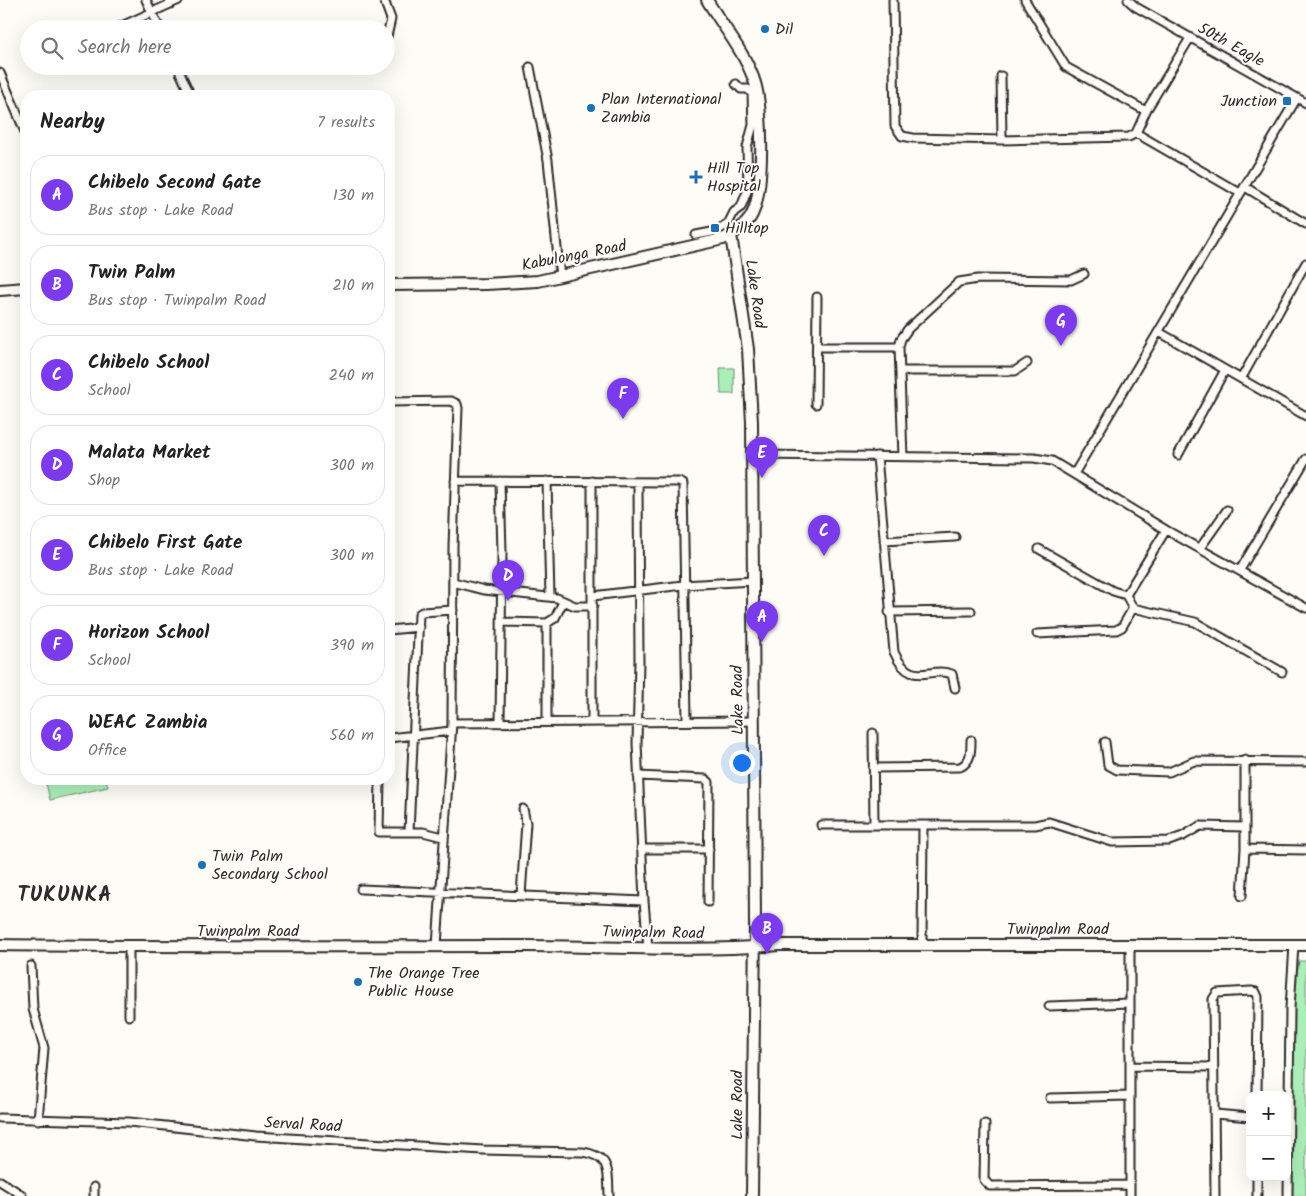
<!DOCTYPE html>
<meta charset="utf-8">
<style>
body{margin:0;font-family:Kalam,sans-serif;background:#f6f6f6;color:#222}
.controls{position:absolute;right:15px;bottom:15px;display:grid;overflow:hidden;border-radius:10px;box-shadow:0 5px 20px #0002}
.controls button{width:45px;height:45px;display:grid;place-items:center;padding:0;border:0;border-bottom:1px solid #e0e0e0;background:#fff;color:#222;font:25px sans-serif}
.you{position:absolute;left:741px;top:762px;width:18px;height:18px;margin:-12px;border:4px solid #fff;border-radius:50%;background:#1a73e8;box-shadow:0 0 0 8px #1a73e833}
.badge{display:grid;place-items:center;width:32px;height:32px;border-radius:50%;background:#7c3aed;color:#fff;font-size:16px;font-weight:700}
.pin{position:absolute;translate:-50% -41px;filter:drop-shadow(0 1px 2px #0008)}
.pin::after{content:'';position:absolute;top:26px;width:18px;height:15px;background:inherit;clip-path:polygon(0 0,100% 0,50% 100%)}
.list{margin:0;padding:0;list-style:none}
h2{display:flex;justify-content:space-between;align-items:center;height:65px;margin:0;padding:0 20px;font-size:21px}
h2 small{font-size:16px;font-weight:400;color:#767676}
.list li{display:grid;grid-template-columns:32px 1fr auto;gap:15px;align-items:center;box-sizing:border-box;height:80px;margin:0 10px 10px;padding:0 10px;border:1px solid #e0e0e0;border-radius:20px}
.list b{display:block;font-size:19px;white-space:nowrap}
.list p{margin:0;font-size:16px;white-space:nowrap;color:#767676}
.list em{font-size:16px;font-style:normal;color:#767676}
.icon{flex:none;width:28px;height:28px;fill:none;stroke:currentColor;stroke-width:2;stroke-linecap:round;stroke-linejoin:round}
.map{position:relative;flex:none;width:1306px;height:1196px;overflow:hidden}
.search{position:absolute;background:#fff;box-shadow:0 5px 20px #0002;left:20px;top:20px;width:375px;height:55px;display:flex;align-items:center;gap:12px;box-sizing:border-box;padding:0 18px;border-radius:28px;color:#767676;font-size:19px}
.panel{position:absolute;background:#fff;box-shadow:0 5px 20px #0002;left:20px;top:90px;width:375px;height:695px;border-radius:20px}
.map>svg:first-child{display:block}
.green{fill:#aceeb7;stroke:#6c8c71}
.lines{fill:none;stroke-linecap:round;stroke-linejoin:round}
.street-casing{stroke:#2b2b2b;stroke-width:11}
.secondary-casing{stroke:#2b2b2b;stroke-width:14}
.street{stroke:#fdfcf7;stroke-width:7}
.secondary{stroke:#fdfcf7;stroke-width:10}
.poi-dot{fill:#1f6fb2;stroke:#fdfcf7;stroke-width:2}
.labels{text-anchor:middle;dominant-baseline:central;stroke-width:4;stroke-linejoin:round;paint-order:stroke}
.poi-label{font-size:16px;fill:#2b2b2b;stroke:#fdfcf7;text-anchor:start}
.street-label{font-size:16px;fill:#2b2b2b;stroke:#fdfcf7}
.district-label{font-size:21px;font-weight:bold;letter-spacing:1px;fill:#2b2b2b;stroke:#fdfcf7}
</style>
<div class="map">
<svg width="1306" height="1196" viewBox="0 0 1306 1196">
<rect width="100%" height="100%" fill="#fdfcf7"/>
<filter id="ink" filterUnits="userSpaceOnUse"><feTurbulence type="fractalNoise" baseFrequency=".02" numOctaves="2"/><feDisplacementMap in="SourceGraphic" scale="10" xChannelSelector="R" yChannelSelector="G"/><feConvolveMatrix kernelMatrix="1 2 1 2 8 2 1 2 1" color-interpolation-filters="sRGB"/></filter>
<g filter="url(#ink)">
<path class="green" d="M720,368h14v26h-13z
M45,779h61l2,8 -58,13z
M1299,961h7v235h-16l4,-204z"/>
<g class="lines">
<g class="street-casing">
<path id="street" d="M146,0l14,29
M384,0l7,19 -5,22
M893,0l2,126 7,10 11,2 89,2 127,-3 7,-4 10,-22 44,-73
M1025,0l41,67 80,44
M1128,0l8,7 170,96
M115,29l64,-29
M177,66l14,30
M530,67l18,93 12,117
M0,73l26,61
M1001,76l1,64
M1136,133l104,60
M1245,187l61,37
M696,235l21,-4 11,-7 6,-12 7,-5 7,-18 -1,-42 6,-22 -1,-31 -4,-5h-7l-5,-5
M1159,332l147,84
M817,347h82
M902,371h113l12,-8
M1241,379l65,-116
M389,402l62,-1 6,3 1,4 -5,138 -1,177 -15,223
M816,404l1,-107
M752,455l282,3 18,3 114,69 140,78
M1178,455l47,-85
M877,456l17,196c17,38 36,13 58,22l3,14
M903,457l-4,-110 2,-8 7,-10 51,-47 19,-3 93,1 13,-6
M1074,474l223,-376
M455,481l224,1 4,2 4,236
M500,481l2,71 -2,171
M547,481l3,116
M638,482l1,180 -2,81 7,158 4,47
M1166,530l-40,65 7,13 62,14 87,50
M884,541l71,-4
M1200,548l27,-38
M1039,549l74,42 13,4
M1240,570l66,-111
M453,582l31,8 73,8 18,8h18
M593,596l90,-11 70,-4
M889,612l82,-1
M501,622l46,1 8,-5 8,-16
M547,623v98
M389,630l30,-3
M1037,634l79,-4 6,-3 11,-19
M592,721v-240
M452,723l302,-2
M873,733l1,92
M389,738l62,-7
M1105,742l3,23 9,5 52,2 25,-11 112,1
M873,768l87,-1c11,-5 11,-15 11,-27
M638,776l67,3 4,3 -1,120
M380,779l-1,53h44l20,5
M821,825h214l14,-3 63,20 57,-1 14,-5 17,-10 45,1
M409,832l10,-218 3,-2 31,-2
M641,849h68
M1245,849l61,1
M361,889l283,12
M521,895l5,-72 -3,-14
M1242,896l3,-47v-89
M922,944l1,-119
M1130,944v252
M129,946v70
M31,966l2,43 11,39 -6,72
M1049,1006l81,-3
M1130,1066l83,1
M1050,1098l79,-2
M1215,1114l35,3
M0,1118l129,4 127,14 227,14 99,2c29,4 26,19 27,44
M985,1124l-1,56 6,6 140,-1
M1257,1177v19
M0,1181l22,14
M94,1196v-9
M1215,1196l-2,-197 4,-6 34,-2 5,1 2,5 -1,98
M1288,1196l2,-188 4,-63"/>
</g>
<g class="secondary-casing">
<path id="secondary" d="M731,235l17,114 4,73 3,503 -3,271
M389,285l97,-1 52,-3 185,-42c10,-5 21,-12 27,-21 15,-22 13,-110 5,-135 -8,-27 -33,-58 -48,-83
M0,290l26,-2
M755,925l10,13 13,7
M0,945c175,2 350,1 525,1 84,0 170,7 254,-1h527"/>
</g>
<use href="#street" class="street"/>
<use href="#secondary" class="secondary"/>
</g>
</g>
<g class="poi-dot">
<circle cx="765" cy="29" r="5"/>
<rect x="1282" y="96" width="10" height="10" rx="2.5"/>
<circle cx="591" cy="108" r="5"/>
<path d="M693.5 169.5h5v5h5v5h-5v5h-5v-5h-5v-5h5z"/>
<rect x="710" y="223" width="10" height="10" rx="2.5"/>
<circle cx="202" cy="865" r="5"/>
<circle cx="358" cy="982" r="5"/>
</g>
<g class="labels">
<g class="poi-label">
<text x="775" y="29">Dil</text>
<text x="601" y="99">Plan International<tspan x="601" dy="18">Zambia</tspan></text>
<text x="1277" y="101" text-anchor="end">Junction</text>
<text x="707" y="168">Hill Top<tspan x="707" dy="18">Hospital</tspan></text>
<text x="725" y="228">Hilltop</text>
<text x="212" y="856">Twin Palm<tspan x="212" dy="18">Secondary School</tspan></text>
<text x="368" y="973">The Orange Tree<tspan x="368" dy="18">Public House</tspan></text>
</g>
<g class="street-label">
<text transform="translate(1231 45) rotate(29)">50th Eagle</text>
<text transform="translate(574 256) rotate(-11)">Kabulonga Road</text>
<text transform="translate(755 294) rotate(82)">Lake Road</text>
<text transform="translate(738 700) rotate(-91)">Lake Road</text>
<text x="1058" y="929">Twinpalm Road</text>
<text x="248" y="931">Twinpalm Road</text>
<text transform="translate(653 933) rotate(1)">Twinpalm Road</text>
<text transform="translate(737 1105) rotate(-90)">Lake Road</text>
<text transform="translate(303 1125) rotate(3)">Serval Road</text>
</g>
<g class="district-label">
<text x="65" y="895">TUKUNKA</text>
</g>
</g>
</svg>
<div class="controls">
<button>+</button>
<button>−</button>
</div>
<div class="you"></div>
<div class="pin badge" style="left:762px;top:642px">A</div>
<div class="pin badge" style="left:767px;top:954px">B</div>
<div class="pin badge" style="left:824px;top:556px">C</div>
<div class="pin badge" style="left:508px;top:601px">D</div>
<div class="pin badge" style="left:762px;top:478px">E</div>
<div class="pin badge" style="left:623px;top:419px">F</div>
<div class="pin badge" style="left:1061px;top:346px">G</div>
<div class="search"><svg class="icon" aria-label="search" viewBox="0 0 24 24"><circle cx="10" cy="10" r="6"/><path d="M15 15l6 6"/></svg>Search here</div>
<section class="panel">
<h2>Nearby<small>7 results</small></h2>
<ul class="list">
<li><span class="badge">A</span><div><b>Chibelo Second Gate</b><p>Bus stop · Lake Road</p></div><em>130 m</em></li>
<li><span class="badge">B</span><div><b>Twin Palm</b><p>Bus stop · Twinpalm Road</p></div><em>210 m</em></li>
<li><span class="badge">C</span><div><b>Chibelo School</b><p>School</p></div><em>240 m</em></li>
<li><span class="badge">D</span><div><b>Malata Market</b><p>Shop</p></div><em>300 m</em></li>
<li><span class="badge">E</span><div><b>Chibelo First Gate</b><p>Bus stop · Lake Road</p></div><em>300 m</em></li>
<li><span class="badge">F</span><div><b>Horizon School</b><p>School</p></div><em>390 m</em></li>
<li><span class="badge">G</span><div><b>WEAC Zambia</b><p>Office</p></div><em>560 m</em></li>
</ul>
</section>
</div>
